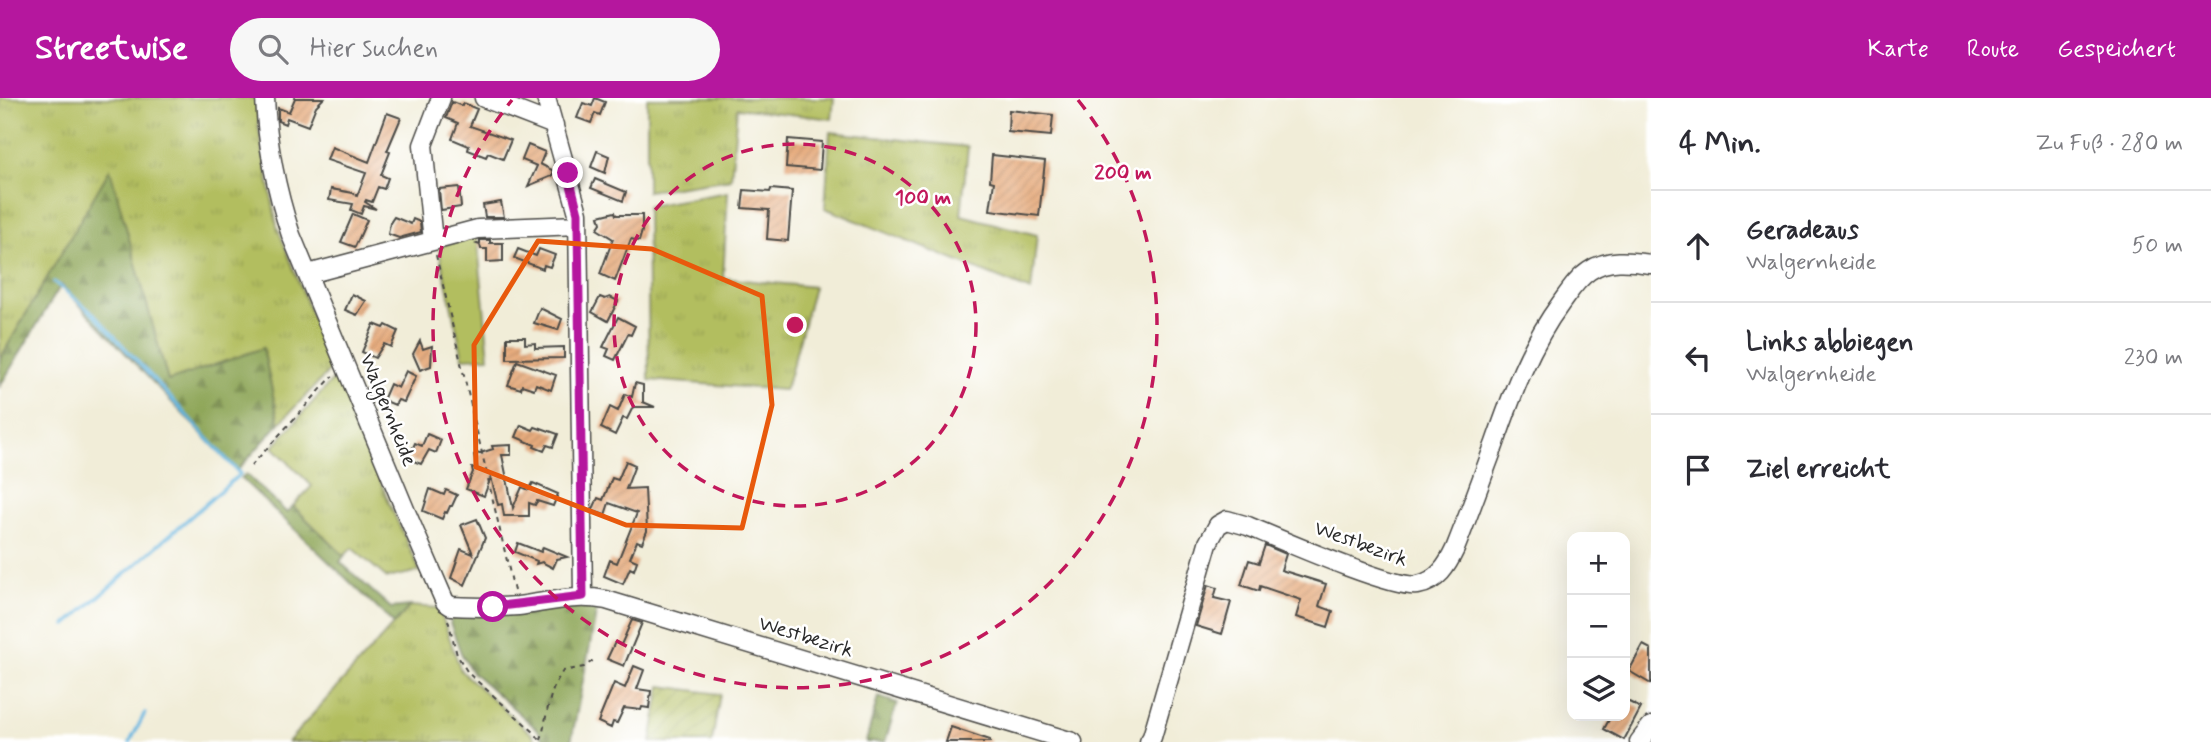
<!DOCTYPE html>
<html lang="de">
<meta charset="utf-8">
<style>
body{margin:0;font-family:Mynerve,sans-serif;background:#f7f7f7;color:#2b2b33}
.controls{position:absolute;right:21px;bottom:21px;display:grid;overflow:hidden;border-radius:14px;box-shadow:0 7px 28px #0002}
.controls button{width:63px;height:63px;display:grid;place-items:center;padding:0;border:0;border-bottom:2px solid #e1e1e2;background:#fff;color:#2b2b33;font:35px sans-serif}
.stop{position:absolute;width:21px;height:21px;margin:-16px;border:5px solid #b5179e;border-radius:50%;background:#fff}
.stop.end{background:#b5179e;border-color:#fff;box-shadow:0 2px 7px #0008}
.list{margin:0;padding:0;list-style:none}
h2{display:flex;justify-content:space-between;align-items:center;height:91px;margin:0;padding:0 28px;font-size:30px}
h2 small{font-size:23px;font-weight:400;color:#7c7c81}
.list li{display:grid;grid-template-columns:46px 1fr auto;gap:21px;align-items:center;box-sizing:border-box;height:112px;padding:0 28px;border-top:2px solid #e1e1e2}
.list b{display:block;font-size:26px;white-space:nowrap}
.list p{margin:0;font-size:23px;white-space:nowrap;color:#7c7c81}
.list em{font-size:23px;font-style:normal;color:#7c7c81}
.icon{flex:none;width:38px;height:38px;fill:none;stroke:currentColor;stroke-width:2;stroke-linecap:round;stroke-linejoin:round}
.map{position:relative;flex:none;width:1651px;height:644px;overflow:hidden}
header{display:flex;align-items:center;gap:42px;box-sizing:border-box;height:98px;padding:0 35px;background:#b5179e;color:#fff}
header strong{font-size:33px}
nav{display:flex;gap:38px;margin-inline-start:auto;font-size:24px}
.search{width:490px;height:63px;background:#f7f7f7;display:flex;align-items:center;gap:18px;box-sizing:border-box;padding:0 24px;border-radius:38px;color:#7c7c81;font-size:26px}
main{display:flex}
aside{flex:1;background:#fff}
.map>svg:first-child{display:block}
.grass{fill:url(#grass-tufts);stroke:#6e7445;stroke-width:2}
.forest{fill:url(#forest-firs);stroke:#5c6840;stroke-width:2}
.park{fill:#b2be5f;stroke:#6e7445;stroke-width:2}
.garden{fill:url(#garden-furrows);stroke:#6e7445;stroke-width:2}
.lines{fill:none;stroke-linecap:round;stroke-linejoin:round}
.stream{stroke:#64b5df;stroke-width:3.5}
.building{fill:url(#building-hatch)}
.minor-casing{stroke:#494845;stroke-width:21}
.path{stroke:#494845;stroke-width:2;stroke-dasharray:5 5;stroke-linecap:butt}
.minor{stroke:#fff;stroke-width:18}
.route{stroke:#b5179e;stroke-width:9}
.marked{fill:none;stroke:#e8590c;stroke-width:5;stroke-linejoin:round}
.ring{fill:none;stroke:#c2185b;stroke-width:3.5;stroke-dasharray:12 9}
.labels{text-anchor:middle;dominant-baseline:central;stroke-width:5;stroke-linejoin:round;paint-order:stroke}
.street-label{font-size:21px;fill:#2b2b2b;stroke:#fff}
.centre{fill:#c2185b;stroke:#fff;stroke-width:3.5}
.ring-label{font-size:21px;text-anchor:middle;font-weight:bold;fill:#c2185b;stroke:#fff;stroke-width:5;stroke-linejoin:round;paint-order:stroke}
</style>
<header>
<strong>Streetwise</strong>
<div class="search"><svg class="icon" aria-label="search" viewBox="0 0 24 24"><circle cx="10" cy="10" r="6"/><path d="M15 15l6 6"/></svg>Hier suchen</div>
<nav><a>Karte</a><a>Route</a><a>Gespeichert</a></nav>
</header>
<main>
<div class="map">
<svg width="1651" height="644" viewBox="0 0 1651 644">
<defs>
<pattern id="grass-tufts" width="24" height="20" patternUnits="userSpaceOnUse" patternTransform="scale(1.75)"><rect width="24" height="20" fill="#b2be5f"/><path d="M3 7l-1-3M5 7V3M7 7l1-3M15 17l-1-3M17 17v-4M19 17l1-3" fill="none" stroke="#99a353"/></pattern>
<pattern id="forest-firs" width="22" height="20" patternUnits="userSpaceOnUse" patternTransform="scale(1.75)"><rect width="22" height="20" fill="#8da556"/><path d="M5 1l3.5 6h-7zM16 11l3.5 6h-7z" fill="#738747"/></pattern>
<pattern id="garden-furrows" width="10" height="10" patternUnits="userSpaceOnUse" patternTransform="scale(1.75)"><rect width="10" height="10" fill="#b2be5f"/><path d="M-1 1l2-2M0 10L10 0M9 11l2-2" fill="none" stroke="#99a353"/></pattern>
<pattern id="building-hatch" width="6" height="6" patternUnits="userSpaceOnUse" patternTransform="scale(1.75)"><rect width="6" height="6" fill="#e6ab7d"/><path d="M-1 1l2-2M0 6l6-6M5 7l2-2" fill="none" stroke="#c5936c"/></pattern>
</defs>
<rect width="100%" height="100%" fill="#fff"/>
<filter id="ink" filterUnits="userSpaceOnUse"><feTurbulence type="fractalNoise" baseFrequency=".0143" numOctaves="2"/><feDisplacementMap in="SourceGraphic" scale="14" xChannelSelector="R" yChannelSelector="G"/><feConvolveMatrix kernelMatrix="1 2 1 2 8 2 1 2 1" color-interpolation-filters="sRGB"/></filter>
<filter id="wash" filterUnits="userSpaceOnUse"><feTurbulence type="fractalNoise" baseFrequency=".00686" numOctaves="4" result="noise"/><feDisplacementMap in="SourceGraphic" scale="28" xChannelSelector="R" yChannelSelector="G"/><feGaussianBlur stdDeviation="1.57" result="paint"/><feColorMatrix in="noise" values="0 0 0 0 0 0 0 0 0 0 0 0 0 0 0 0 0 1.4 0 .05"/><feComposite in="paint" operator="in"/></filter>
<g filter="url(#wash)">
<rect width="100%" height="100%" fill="#f1edd8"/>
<path class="grass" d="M0,0h259l-1,27 19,101 55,142 -53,56 -16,-76 -95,34 -58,-212 -110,189z
M647,0h187l-2,21 -95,-11 -6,71 -84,12z
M830,34l138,15 -7,68 76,20 -6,56 -206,-83z
M728,94l-5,86 91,9 -26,95 -4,8 -135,-10 -2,-174z
M335,279l5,1 50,127 30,66 -33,7 -35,-30 -8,8 -51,-50 19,-20 -39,-39z
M410,508l29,2 22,63 72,64 3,7h-248z"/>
<path class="forest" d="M110,71l58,212 95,-33 16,76 -42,47 -176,-186 -61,101v-27z
M246,376l41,39 6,-7 51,50 -4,6 51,46 19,-2 -16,18 -153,-146z
M590,503l7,8 -26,133h-26l-7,-12 -67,-59 -10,-18 -11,-30 4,-11z
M878,599l19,6 -12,39h-19z"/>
<path class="park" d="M477,137l12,122 -26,1 -25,-112z"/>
<path class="garden" d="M661,588l59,8 -8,48h-61z"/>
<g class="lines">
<path class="stream" d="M54,184l39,31 147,161 -174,151
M130,644l15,-29"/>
</g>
<g id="blocks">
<path class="building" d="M295,0h29l-8,8 -8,20 -21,-8 -2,6 -7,-3v-13l11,4z
M595,0l10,4 -5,13 -5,-2 -4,10 -14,-5 6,-15 9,3z
M452,4l10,4 1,-3 14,6 -7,17 41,14 -8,19 -15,-6 -2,4 -18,-7 1,-4 -17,-7 6,-16 -12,-5z
M1009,12l44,5 -2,21 -43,-4z
M387,15l14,5 -14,33 3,1 -9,23 7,3 -4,11 -6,-2 -6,15 -6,-2 -1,2 11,7 -12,-3 -3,8 -10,-4 2,-6 -24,-4 2,-11 22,4 4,3 9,-23 -39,-13 5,-13 37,15z
M788,41l34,3 -2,28 -34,-3z
M528,47l17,7 -5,12 14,7 -2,5 -24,10 9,-20 -15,-6z
M597,53l12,5 -4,17 -14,-6z
M992,57l53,6 -6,55 -49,-6 4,-28 -4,-1z
M595,81l31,13 -3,9 -32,-13z
M459,89l2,20 -20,3 -2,-21z
M771,91l21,2 -4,50 -21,-2 2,-29 -27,-2 2,-18 26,2z
M501,104l3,15h-19l-2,-12z
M615,114l1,3h26v16l-3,10 -8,-2 -16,42 -15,-7 13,-35 -16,-10 4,-6 -2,-7z
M353,116l14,6 -12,27 -14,-5z
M394,119l17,7 2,-5 7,3 1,10 -22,6 -11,-4 2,-11z
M480,142h10v3h13v18l-16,1v-13h-6l-1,-4 -3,-1 3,-1z
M518,151l18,7 3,-7 16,6 -5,12 -6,-2 -1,4 -29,-11z
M352,196l14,7 -9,14 -12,-5z
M600,199l5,2 5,-2 8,4 -10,20 -16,-9z
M540,210l22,11 -4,11 -24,-7z
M618,219l17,9 -4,9 -3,-1 -13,26 -9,-4 3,-7 -6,-2z
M374,226l10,4 2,-3 12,6 -7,16 -7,-3 -9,14 -13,-6z
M507,239h18v7l10,-1v5l29,-1v11l-57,1z
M420,243l3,8 9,-3 -1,20 -11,4 -7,-16z
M517,263l39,14 -5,15 -15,-6 -2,5 -12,-4 -1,4 -13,-4z
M406,273l10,5 -12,26 -6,-2 -3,5 -12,-5 7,-16 8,4z
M635,285l8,2v17l12,5h-22l-6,12 -4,-1 -8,17 -14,-7 9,-21 8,4 7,-17 7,3z
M521,327l12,5 2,-3 6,2v-1l17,6 -5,13 -6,-2 -3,6 -10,-4 1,-2 -19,-8z
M427,336l14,6 -5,13 -7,-3 -8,14 -13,-5 7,-16 7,3z
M511,347v10h-9l11,53 9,-21 7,3 4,-7 25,11 -5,12 -16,-5 -2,4 -6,-2v13h-25l-2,-12 -4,1 -7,-28 -7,19 -18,-7 7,-17 -1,-4 5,-1 -3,-12 19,-6 -1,-3z
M626,363l9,4 -9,24 19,-1 2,43 -5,12 -5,-2 -7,17 7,3 -3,9 -4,-2 -7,16 -19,-8 6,-16 7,3 20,-50 -28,-10 -4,12 -12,-4v-2l5,-11 5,2 9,-22 6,2z
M430,391l14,6 2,-5 11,5 -5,11h-2l-3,7 -2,-1 -3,7 -19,-8z
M477,421l8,19 -20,47 -14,-7 10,-29 12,5 -12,-29z
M518,445l23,9 2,-5 24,10 -10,2 -4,9 -11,-6 -6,2 1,-3 -22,-9z
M1265,447l21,9 -5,16 45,14 -7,22 14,5 -5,16 -32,-10 5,-17 -41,-14 -1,5 -18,-6 8,-25 10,3z
M1208,487l9,3 -3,10 17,4 -9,32 -26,-8z
M632,522l10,3 -18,43 -17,-7 8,-17 6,3z
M1643,547l8,4v35l-22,-13z
M634,568l10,4 -7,19 14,2 -2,17 -7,-1 -1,3 -17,-2 -7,15 -4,-1 -2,6 -13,-6 16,-39 11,5z
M1625,602l16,8 -17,32 -20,-11 7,-13h14z
M951,629l39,13v2h-44z"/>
</g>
</g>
<g filter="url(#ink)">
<use href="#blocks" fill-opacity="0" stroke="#494845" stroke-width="2"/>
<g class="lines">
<g class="minor-casing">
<path id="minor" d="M265,0c2,47 11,92 26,137l115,277 39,90 6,4c23,1 45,2 67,0 31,-4 56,-12 88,-6l467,142
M484,0l70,27
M546,0l32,115 5,383
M433,143l-10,-96 18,-47
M308,176l170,-45 100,-4
M1149,644l3,-5 56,-194 10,-18 9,-5 21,6c29,12 147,64 170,59 20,-4 29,-19 37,-36 14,-35 27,-71 40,-106 17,-49 35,-98 66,-140 8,-11 16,-24 28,-32 18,-13 41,-10 62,-7
M1639,644l12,-16"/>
</g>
<path class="path" d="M436,157l78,336
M251,368l82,-90
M448,522l9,35 11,18 67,60 6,9
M541,642c6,-23 7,-49 22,-69l21,-4 10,-7"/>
<use href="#minor" class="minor"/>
</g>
</g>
<g class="lines" filter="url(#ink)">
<path class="route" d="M493,509l90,-11 -5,-371v-12l-10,-40"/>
</g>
<path class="marked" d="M538,143l114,8 110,47 10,109 -30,123 -116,-3 -150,-58 -2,-122z"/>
<g class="ring">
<circle cx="795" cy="227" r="181"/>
<path d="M1078 2A362 362 0 1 1 512 2"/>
</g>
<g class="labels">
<g class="street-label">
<text transform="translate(388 312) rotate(68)">Walgernheide</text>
<text transform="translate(1361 446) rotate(20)">Westbezirk</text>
<text transform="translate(806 539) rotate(17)">Westbezirk</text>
</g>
</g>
<circle cx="795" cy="227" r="10" class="centre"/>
<g class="ring-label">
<text x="1123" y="81">200 m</text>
<text x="923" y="106">100 m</text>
</g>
</svg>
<div class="controls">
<button>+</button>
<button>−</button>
<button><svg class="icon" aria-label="layers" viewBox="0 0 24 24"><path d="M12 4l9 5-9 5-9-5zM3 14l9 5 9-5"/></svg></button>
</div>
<div class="stop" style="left:493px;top:509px"></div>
<div class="stop end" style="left:568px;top:75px"></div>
</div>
<aside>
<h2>4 Min.<small>Zu Fuß · 280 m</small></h2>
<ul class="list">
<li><svg class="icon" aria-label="ahead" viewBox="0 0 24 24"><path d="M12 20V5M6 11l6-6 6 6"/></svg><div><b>Geradeaus</b><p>Walgernheide</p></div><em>50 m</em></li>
<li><svg class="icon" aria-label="left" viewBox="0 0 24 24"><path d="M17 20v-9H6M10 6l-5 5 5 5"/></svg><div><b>Links abbiegen</b><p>Walgernheide</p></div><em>230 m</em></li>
<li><svg class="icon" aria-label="arrive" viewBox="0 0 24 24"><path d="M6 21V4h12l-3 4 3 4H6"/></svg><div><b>Ziel erreicht</b></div></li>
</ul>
</aside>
</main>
